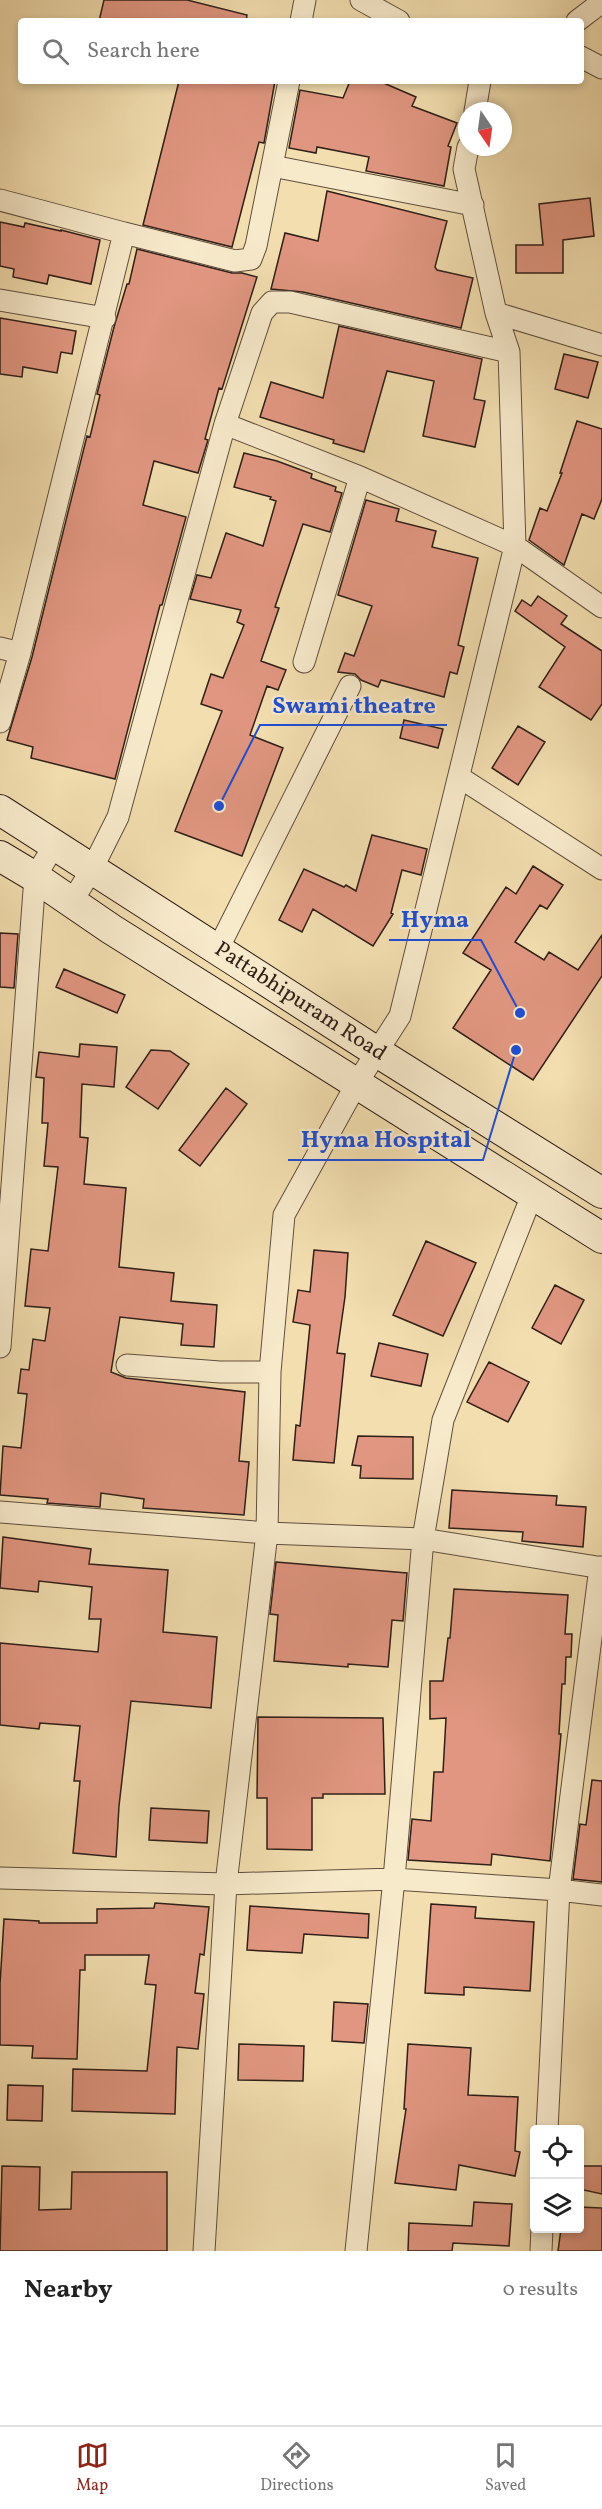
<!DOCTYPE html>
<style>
body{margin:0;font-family:Vollkorn,serif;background:#f6f6f6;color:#222}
.controls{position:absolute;right:18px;bottom:18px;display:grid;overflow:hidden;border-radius:6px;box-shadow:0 3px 9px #0003}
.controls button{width:54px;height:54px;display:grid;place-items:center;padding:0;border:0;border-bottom:2px solid #e0e0e0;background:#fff;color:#222;font:30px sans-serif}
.compass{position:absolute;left:458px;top:102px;width:54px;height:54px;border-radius:50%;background:#fff;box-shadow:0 3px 9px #0003;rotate:167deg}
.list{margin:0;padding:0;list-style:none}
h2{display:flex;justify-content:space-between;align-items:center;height:78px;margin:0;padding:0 24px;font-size:26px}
h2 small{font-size:20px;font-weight:400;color:#767676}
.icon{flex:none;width:33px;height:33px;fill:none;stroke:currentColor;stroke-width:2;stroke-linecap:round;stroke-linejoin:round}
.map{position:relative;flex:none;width:602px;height:2251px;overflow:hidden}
.search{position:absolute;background:#fff;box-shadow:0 3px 9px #0003;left:18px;right:18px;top:18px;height:66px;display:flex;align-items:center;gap:15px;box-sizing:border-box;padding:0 21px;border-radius:6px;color:#767676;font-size:22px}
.sheet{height:174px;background:#fff}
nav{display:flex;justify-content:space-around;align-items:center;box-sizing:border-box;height:84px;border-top:2px solid #e0e0e0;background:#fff;font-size:16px;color:#767676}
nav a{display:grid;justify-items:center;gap:3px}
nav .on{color:#8f2418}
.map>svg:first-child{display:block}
.building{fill:#e09680;stroke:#2f1f17;stroke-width:1.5}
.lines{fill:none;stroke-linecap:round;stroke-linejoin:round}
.street-casing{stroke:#604f3d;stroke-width:23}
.secondary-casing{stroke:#2f1f17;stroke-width:32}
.street{stroke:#f7eacb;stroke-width:21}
.secondary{stroke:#f7eacb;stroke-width:30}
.labels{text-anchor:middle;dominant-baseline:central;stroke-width:4.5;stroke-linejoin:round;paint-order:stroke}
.street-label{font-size:22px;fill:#2f1f17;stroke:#f7eacb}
.leader{fill:none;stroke:#1d4ed8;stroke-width:2}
.callout-dot{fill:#1d4ed8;stroke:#f7eacb;stroke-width:2}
.callout-label{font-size:24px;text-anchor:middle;font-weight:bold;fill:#1d4ed8;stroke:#f7eacb;stroke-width:4.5;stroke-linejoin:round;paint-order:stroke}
</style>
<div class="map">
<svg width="602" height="2251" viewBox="0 0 602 2251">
<rect width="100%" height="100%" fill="#f2deaf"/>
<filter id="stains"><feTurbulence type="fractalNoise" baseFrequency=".00333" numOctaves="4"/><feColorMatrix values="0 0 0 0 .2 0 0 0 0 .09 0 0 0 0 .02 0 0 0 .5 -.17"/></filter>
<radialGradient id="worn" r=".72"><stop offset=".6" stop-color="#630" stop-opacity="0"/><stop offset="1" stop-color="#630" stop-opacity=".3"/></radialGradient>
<path class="building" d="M104,0h83l60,15 -1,6h-147z
M179,81h96l-11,62 -5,-1 -27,105 -89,-22z
M350,81h29l37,16 -4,9 45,17 -9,23 3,1 -7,39 -78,-15 3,-14 -52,-10 -1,6 -27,-5 11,-58 43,8z
M327,191l120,30 -12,46 2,3 36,8 -12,50 -158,-36 -32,-3 14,-56 33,8z
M590,198l4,38 -31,4v33h-47v-28h27l-4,-41z
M0,222l24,5 1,-4 36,8v-1l39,10 -9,44 -42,-9 -2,9 -34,-7 1,-8 -14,-3z
M137,249l95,24h10l15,4 -35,112 -3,-1 -14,51 3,1 -10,33 -44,-12 -11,44 43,12 -24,88h-2l-45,174 -84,-21 2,-11 -26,-7 25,-83 55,-221 3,1 10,-42 -3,-1 17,-67 13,-43h2z
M0,318l76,13 -4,23 -11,-2 -4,21 -34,-6 -1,10 -22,-3z
M339,326l143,33 -8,40 11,2 -10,46 -52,-11 11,-55 -47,-10 -23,81 -31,-9 1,-3 -74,-23 11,-35 52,16z
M564,354l34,8 -10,36 -33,-9z
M577,421l25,8v70l-8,20 -12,-5 -18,51 -35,-25 11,-32 7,3 15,-38h-2z
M244,453l33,8 35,13 -1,4 25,9 -1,4 7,2 -12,39 -27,-8 -28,83 4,1 -18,53 25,9 -8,20 -11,-4 -17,49 33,13 -41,108 -67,-25 47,-120 -21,-7 10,-30 12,4 21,-53 -7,-3 4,-12 -51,-11 7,-24 14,3 15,-45 37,13 13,-45 -6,-2 1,-2 -37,-10z
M366,500l33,9 -3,12 40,10 -4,16 46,11 -20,87 6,2 -7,27 -7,-2 -6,25 -63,-17 -3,7 -17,-7 -6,-6 -17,-2 7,-19 9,3 18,-50 -34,-11z
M538,596l29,20 -6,8 41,27v53l-11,16 -52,-33 26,-40 -50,-36 7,-11 9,6z
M404,720l39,9 -5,19 -38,-10z
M518,726l27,16 -27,43 -26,-17z
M372,835l55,14 -6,26 -19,-5 -11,43 2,1 -20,32 -60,-37 -11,23 -23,-12 25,-51 40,18 2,-2 10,6z
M533,866l30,19 -16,24 -7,-4 -25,37 29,18 5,-8 29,18 24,-35v41l-69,104 -80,-52 38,-58 -28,-17 43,-66 10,7z
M0,933l18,1 -4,54 -14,-1z
M64,969l61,26 -8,18 -61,-26z
M80,1044l37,3 -3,40 -32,-3 -2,53 8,1 -4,46 42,4 -7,79 55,6 -3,28 46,4 -3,42 -33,-2 2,-21 -63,-7 -9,55 15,6 119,14 -6,69 10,1 -5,53 -101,-7 1,-9 -43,-6 -1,14 -53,-4 1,-4 -48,-4 3,-49 18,2 6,-54 -9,-1 3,-24 8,1 4,-31 12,2 5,-33 -25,-2 6,-57 17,2 10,-84 -14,-1 4,-43h-6l2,-45 -8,-1 3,-25 40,5z
M151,1050l19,1 19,13 -31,45 -32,-22z
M226,1088l21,16 -47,62 -21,-16z
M426,1241l50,22 -33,73 -50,-21z
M314,1250l34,3 -3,44 -8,56 8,1 -11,109 -41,-3 3,-35 4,1 10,-101 -17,-3 5,-32 12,2z
M555,1285l29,15 -23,44 -29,-16z
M379,1343l49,11 -7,32 -50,-10z
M489,1362l40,20 -21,40 -41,-20z
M358,1436l55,1v42l-53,-1 1,-12 -9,-1z
M452,1490l105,6 -1,9 30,2 -3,40 -61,-6 1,-9 -74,-4z
M3,1537l88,12 -2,15 79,6 -5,62 54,5 -6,71 -80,-7 -12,105 -3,51 -43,-4 7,-72h-6l6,-55 -40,-3 -1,6 -39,-4v-82l98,9 3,-33h-12l3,-32 -53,-6 -1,11 -38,-4z
M276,1562l131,11 -4,48 -11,-1 -4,47 -40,-3v3l-74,-6 4,-46 -8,-1z
M454,1589l114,6 -3,39h7l-1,23h-5l-1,27h-3l-3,50h2l-11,127 -58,-7 -1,11 -83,-5 4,-41 19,2 3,-49h9l3,-54 -16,1v-38h13l5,-43h2z
M258,1717l125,1 2,76h-62v4h-11v52l-45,-1v-51h-10z
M592,1780l10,1v101l-29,-3 7,-55 6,1z
M151,1808l58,3 -2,32 -58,-3z
M155,1903l54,4 -5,48 -4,-1 -5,39 9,1 -6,55 -21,-2 -2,67 -103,-3 1,-42 74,2 9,-86 -11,-1 4,-29h-64v15h-5l-3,89 -45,-1 1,-12 -33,-1v-61l4,-65 35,2v2h58v-14l57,-1z
M431,1904l45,3 -1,11 59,4 -4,69 -66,-4v8l-39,-2z
M250,1906l119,8 -1,24 -64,-4 -2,19 -55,-3z
M334,2002l34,2 -4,39 -32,-2z
M239,2044l65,2 -1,35 -65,-1z
M408,2044l63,4 -3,47 50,2 -3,54 5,1 -5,24 -56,-11 -3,25 -61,-7 11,-74h-2z
M8,2085l35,1 -1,35 -35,-1z
M2,2166l38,1 -1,43 32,-1 1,-37h95v79h-167z
M579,2166h23v28l-23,-5z
M474,2202l38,2 -3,42 -56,-3 -1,8h-44l1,-28 63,3z
M579,2207l23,1v43h-44l3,-22h18z"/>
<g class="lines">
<g class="street-casing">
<path id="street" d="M361,0l38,21
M301,21l4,-21
M577,21l25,-19
M581,57l21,11
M475,111l5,-30
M272,166l201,39
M0,200l124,33
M0,300l105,18
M496,313l106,32
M225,424l135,53 155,69 87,61
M0,648l20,5
M304,662l56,-185
M0,722l20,-69 104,-420 111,28 16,-2 5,-13 33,-165
M459,777l143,92
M71,903l21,-34 26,-52 107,-393 37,-111 10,-11h18l219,50
M218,949l132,-263
M0,1347l35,-470 20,-33
M127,1365l93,7h50
M0,1512l267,21 156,6 179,29
M0,1878l226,6 168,-5 165,11 43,5
M547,2130l12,-240 41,-323
M204,2251l22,-367 41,-351 3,-161 14,-157 73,-132 43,-67 115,-470 -6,-194 -13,-39 -32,-144 4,-22
M356,2251l38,-372 29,-340 20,-119 89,-225
M541,2251l1,-23"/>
</g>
<g class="secondary-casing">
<path id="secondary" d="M0,810l377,242 225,141
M0,856l35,21 76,52 491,309"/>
</g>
<use href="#street" class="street"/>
<use href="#secondary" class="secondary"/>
</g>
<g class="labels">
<g class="street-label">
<text transform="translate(300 1002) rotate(33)">Pattabhipuram Road</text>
</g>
</g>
<path class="leader" d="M219 806L260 725H447M520 1013L481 940H389M516 1050L483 1160H288"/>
<g class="callout-dot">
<circle cx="219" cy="806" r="6"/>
<circle cx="520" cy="1013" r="6"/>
<circle cx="516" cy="1050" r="6"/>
</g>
<g class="callout-label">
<text x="354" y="713">Swami theatre</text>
<text x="435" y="927">Hyma</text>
<text x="386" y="1147">Hyma Hospital</text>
</g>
<rect width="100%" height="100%" filter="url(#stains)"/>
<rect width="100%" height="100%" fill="url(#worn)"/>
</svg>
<div class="controls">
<button><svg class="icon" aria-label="locate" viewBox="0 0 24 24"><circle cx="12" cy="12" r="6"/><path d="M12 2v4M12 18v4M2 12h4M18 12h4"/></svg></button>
<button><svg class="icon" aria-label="layers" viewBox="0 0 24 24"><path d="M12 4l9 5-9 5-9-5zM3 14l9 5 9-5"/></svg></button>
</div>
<svg class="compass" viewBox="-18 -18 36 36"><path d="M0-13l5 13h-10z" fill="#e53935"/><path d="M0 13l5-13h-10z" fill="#767676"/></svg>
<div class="search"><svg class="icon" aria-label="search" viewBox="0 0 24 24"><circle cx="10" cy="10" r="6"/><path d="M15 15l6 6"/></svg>Search here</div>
</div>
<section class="sheet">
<h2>Nearby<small>0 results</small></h2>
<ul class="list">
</ul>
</section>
<nav>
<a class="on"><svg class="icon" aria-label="map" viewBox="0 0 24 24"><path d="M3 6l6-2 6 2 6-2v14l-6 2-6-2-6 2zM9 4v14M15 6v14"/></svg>Map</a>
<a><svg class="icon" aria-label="directions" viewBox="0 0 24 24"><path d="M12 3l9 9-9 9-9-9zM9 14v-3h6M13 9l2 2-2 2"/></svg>Directions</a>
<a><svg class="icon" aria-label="saved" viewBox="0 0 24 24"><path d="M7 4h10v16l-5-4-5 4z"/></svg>Saved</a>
</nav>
